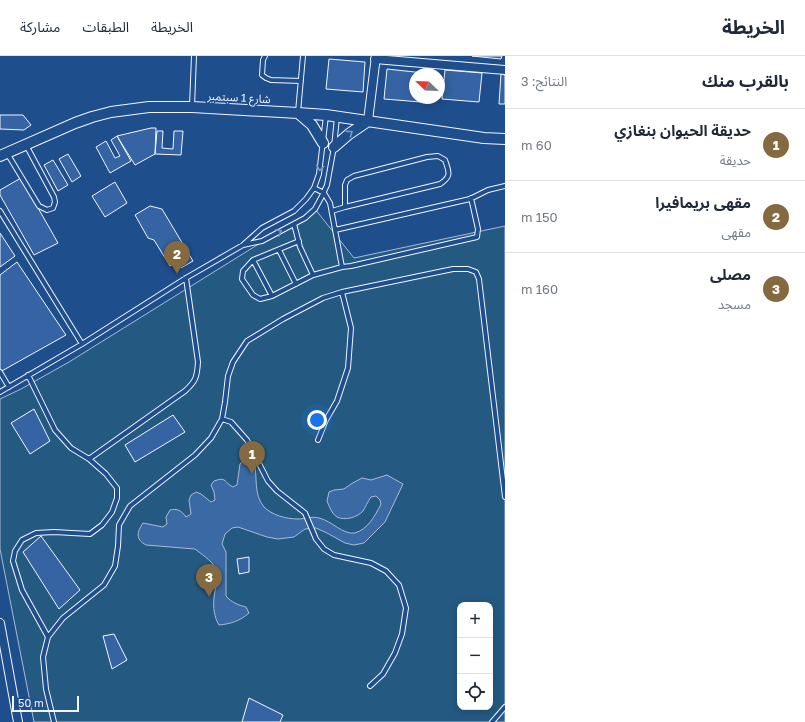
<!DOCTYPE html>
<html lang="ar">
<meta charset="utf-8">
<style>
body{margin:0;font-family:"Golos Text","Noto Sans Arabic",sans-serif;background:#f6f6f7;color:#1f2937;direction:rtl}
.controls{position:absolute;right:12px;bottom:12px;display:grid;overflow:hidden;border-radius:8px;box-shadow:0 2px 10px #0003}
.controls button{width:36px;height:36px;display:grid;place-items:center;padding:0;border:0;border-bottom:1px solid #e0e1e3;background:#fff;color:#1f2937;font:20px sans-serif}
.compass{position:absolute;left:409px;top:12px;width:36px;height:36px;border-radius:50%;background:#fff;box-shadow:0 2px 10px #0003;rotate:293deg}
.scale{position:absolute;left:12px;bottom:10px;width:67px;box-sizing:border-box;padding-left:4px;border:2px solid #f2f6ff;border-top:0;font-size:11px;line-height:14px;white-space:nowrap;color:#f2f6ff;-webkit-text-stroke:3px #1f4e8c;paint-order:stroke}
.you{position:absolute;left:317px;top:364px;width:14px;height:14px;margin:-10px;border:3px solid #fff;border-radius:50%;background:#1a73e8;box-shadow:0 0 0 6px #1a73e833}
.badge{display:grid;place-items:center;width:26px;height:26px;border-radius:50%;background:#846941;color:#fff;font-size:13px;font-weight:700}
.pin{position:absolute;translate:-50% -33px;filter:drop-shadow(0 1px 2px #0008)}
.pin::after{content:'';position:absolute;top:21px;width:14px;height:12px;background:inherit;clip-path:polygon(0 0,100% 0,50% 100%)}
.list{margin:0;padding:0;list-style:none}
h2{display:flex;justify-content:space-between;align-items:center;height:52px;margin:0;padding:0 16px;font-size:17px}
h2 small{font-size:13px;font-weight:400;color:#747a83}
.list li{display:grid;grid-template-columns:26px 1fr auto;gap:12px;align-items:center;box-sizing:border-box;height:72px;padding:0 16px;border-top:1px solid #e0e1e3}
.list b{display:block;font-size:15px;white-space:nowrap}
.list p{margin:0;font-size:13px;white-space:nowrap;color:#747a83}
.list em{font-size:13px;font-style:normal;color:#747a83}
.icon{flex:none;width:22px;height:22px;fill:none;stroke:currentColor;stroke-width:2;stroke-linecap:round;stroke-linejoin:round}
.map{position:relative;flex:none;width:505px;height:666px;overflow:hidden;direction:ltr}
header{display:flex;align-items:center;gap:24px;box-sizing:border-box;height:56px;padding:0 20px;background:#fff;border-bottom:1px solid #e0e1e3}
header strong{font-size:19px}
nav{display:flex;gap:22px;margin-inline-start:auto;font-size:14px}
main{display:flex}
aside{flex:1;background:#fff}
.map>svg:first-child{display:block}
.green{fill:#245a82;stroke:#a8bbd7;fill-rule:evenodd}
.water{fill:#3b69a3;stroke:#a8bbd7}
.building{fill:#3563a3;stroke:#f2f6ff}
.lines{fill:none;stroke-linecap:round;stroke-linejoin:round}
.service-casing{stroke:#f2f6ff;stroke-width:6}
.minor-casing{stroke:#f2f6ff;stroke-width:10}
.tertiary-casing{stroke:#f2f6ff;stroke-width:12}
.service{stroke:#1f4e8c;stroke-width:4}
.minor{stroke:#1f4e8c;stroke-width:8}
.tertiary{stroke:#1f4e8c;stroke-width:10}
.oneway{stroke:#7e9ac0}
.labels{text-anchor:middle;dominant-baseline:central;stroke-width:3;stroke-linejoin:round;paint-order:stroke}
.street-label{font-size:11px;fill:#f2f6ff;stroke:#1f4e8c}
</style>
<header>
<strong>الخريطة</strong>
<nav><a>الخريطة</a><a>الطبقات</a><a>مشاركة</a></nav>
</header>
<main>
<aside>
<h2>بالقرب منك<small>النتائج: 3</small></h2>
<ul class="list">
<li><span class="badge">1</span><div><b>حديقة الحيوان بنغازي</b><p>حديقة</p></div><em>60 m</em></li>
<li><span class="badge">2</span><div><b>مقهى بريمافيرا</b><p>مقهى</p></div><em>150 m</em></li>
<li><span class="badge">3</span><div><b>مصلى</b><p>مسجد</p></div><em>160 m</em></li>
</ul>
</aside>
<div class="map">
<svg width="505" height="666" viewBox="0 0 505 666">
<rect width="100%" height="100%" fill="#1f4e8c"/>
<path class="green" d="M315,153l39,49 151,-32v496h-471l-34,-173v-150l21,-10 48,-27zM460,549h30v102h-30z"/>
<path class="water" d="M244,404h6l4,3c4,14 -1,31 10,44 8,8 22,12 34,12 7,0 14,-3 21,-1 13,3 24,17 36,15 13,-4 20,-17 26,-29l-1,-4 -4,-4 -5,1c-3,4 -6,11 -8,14 -5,6 -18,10 -26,6 -5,-3 -8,-11 -10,-16l2,-9 5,-2 10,-1 7,-5 11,-6 9,2 16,-5 16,9 -18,38 -21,21 -10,2 -9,-2 -18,-10 -11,-5 -11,1 -11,8 -16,2 -11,-2 -29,-10 -6,1 -7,6 -3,10 4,8v44c5,6 12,9 20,11l3,6c-9,8 -19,11 -30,12 -5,-8 -6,-18 -5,-27 1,-10 5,-22 0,-32 -2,-5 -14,-13 -19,-17l-49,-4c-11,-6 -9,-13 -3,-22l20,4 4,-3 -1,-7 4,-7c7,-2 12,1 16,7l5,-3 -2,-14 2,-5 5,-3 5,2 10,8 4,-2 -1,-8 -3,-7 3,-4c13,-5 10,2 19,6l4,-2 3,-21z"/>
<path class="building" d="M472,0h30l-1,3z
M329,3l36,3 -2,30 -37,-3z
M387,13l37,4v1h-9v24h7l-1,4 -37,-3z
M445,14l37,3 -3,29 -37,-3z
M501,18l4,1v29h-6z
M0,59h23l8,10 -7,5 -24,-1z
M151,72h5l-1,26 -20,11 -18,-29z
M157,75h6l-1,17 11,1 1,-18h9l-2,24 -26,-1z
M117,80l14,25 -21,12 -14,-26 10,-6 9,17 5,-2 -9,-16z
M68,98l13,22 -9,6 -13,-23z
M53,104l15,25 -10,6 -14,-26z
M21,122l37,65 -24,12 -34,-60v-5z
M115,126l12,21 -22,14 -13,-21z
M150,150l12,3 31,52 -12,7 -3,-6 -8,4 -16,-26 -6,-2 -13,-23z
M0,177l15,23 -15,11z
M17,206l49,73 -66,37v-97z
M34,353l16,32 -20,13 -19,-31z
M173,359l12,17 -50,30 -10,-17z
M41,480l39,54 -21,19 -36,-57z
M249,501v15l-10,2 -2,-15z
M114,578l13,26 -15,9 -9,-33z
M249,642l34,17 -3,7h-38z"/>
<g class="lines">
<g class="service-casing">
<path id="service" d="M265,0l-2,4 -1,15 4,3 5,2 30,1
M192,50l2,-50
M298,56l5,-56
M7,97l32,53 8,4 6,-2 2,-6 -1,-5 -28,-52
M314,132l10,5 6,10 12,64 9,-1 126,-29 1,-8 -7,-31
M0,155l82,133
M332,155l13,-4 95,-23c12,-8 9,-12 5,-24l-7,-4 -11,1 -73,19 -7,4 -2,5v22
M294,168l6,23 13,28
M335,174l135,-31 18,-9 17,-4
M299,185l-46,19 -10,11 -1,8 11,16 7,4 12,-3 41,-21 29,-8
M243,189l19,-4 43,-23 10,-9 7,-13 5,-11 7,-38 3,-30
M279,194l17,34
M253,204l19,36
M0,316l9,15
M28,319l27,55 16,18 18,11 17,15 11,14v10l-5,14 -10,13 -12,9 -36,-2 -18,1 -14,7 -7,11 -2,10 9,29 26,47
M0,336l82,-48 104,-66 57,-33 19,-17 32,-17 12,-12 8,-11 5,-14 7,-58
M222,363l9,3 16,18 21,41 9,10 28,22 11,26 8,10 10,6 37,8 15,8 13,14 7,23 -4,26 -7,19 -12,21 -13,12
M318,384l8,-20 11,-19 11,-33 3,-40 -9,-36
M89,403l96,-68c11,-10 12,-14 13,-29l-12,-84
M54,666l-8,-33 -3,-32 5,-20 15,-19 41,-33 11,-19 3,-20 1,-21 11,-19 65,-51 16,-17 11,-19 3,-17 3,-26 5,-14 14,-21 36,-22 40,-21 19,-6 111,-23h15l8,3 3,7 26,218
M492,666l13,-15"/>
</g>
<g class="minor-casing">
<path id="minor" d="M375,3l130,11
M368,65l8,-65
M0,567l18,99"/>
</g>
<g class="tertiary-casing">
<path id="tertiary" d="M298,57l14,12 11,18
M334,91l15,-13 19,-13
M0,100l75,-33 17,-6 19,-5 38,-5h43l106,6 28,2 158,23 21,1"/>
</g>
<use href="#service" class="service"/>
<use href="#minor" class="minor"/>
<use href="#tertiary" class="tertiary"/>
</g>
<defs><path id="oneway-chevron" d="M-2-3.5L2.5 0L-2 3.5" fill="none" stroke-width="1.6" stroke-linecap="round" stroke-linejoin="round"/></defs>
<g class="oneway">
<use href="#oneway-chevron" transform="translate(350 77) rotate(-36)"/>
<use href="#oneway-chevron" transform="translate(320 112) rotate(98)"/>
<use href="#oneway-chevron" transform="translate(279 176) rotate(-27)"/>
</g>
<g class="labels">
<g class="street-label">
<text transform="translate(239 41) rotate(3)">شارع 1 سبتمبر</text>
</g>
</g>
</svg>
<div class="controls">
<button>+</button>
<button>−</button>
<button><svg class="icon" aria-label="locate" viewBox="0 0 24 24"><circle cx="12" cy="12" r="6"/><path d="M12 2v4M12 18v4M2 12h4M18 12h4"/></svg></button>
</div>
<svg class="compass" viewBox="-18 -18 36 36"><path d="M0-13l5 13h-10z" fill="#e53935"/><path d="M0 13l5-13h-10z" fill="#747a83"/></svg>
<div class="scale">50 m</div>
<div class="you"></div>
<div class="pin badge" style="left:252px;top:418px">1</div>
<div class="pin badge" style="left:177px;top:218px">2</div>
<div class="pin badge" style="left:209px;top:541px">3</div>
</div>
</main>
